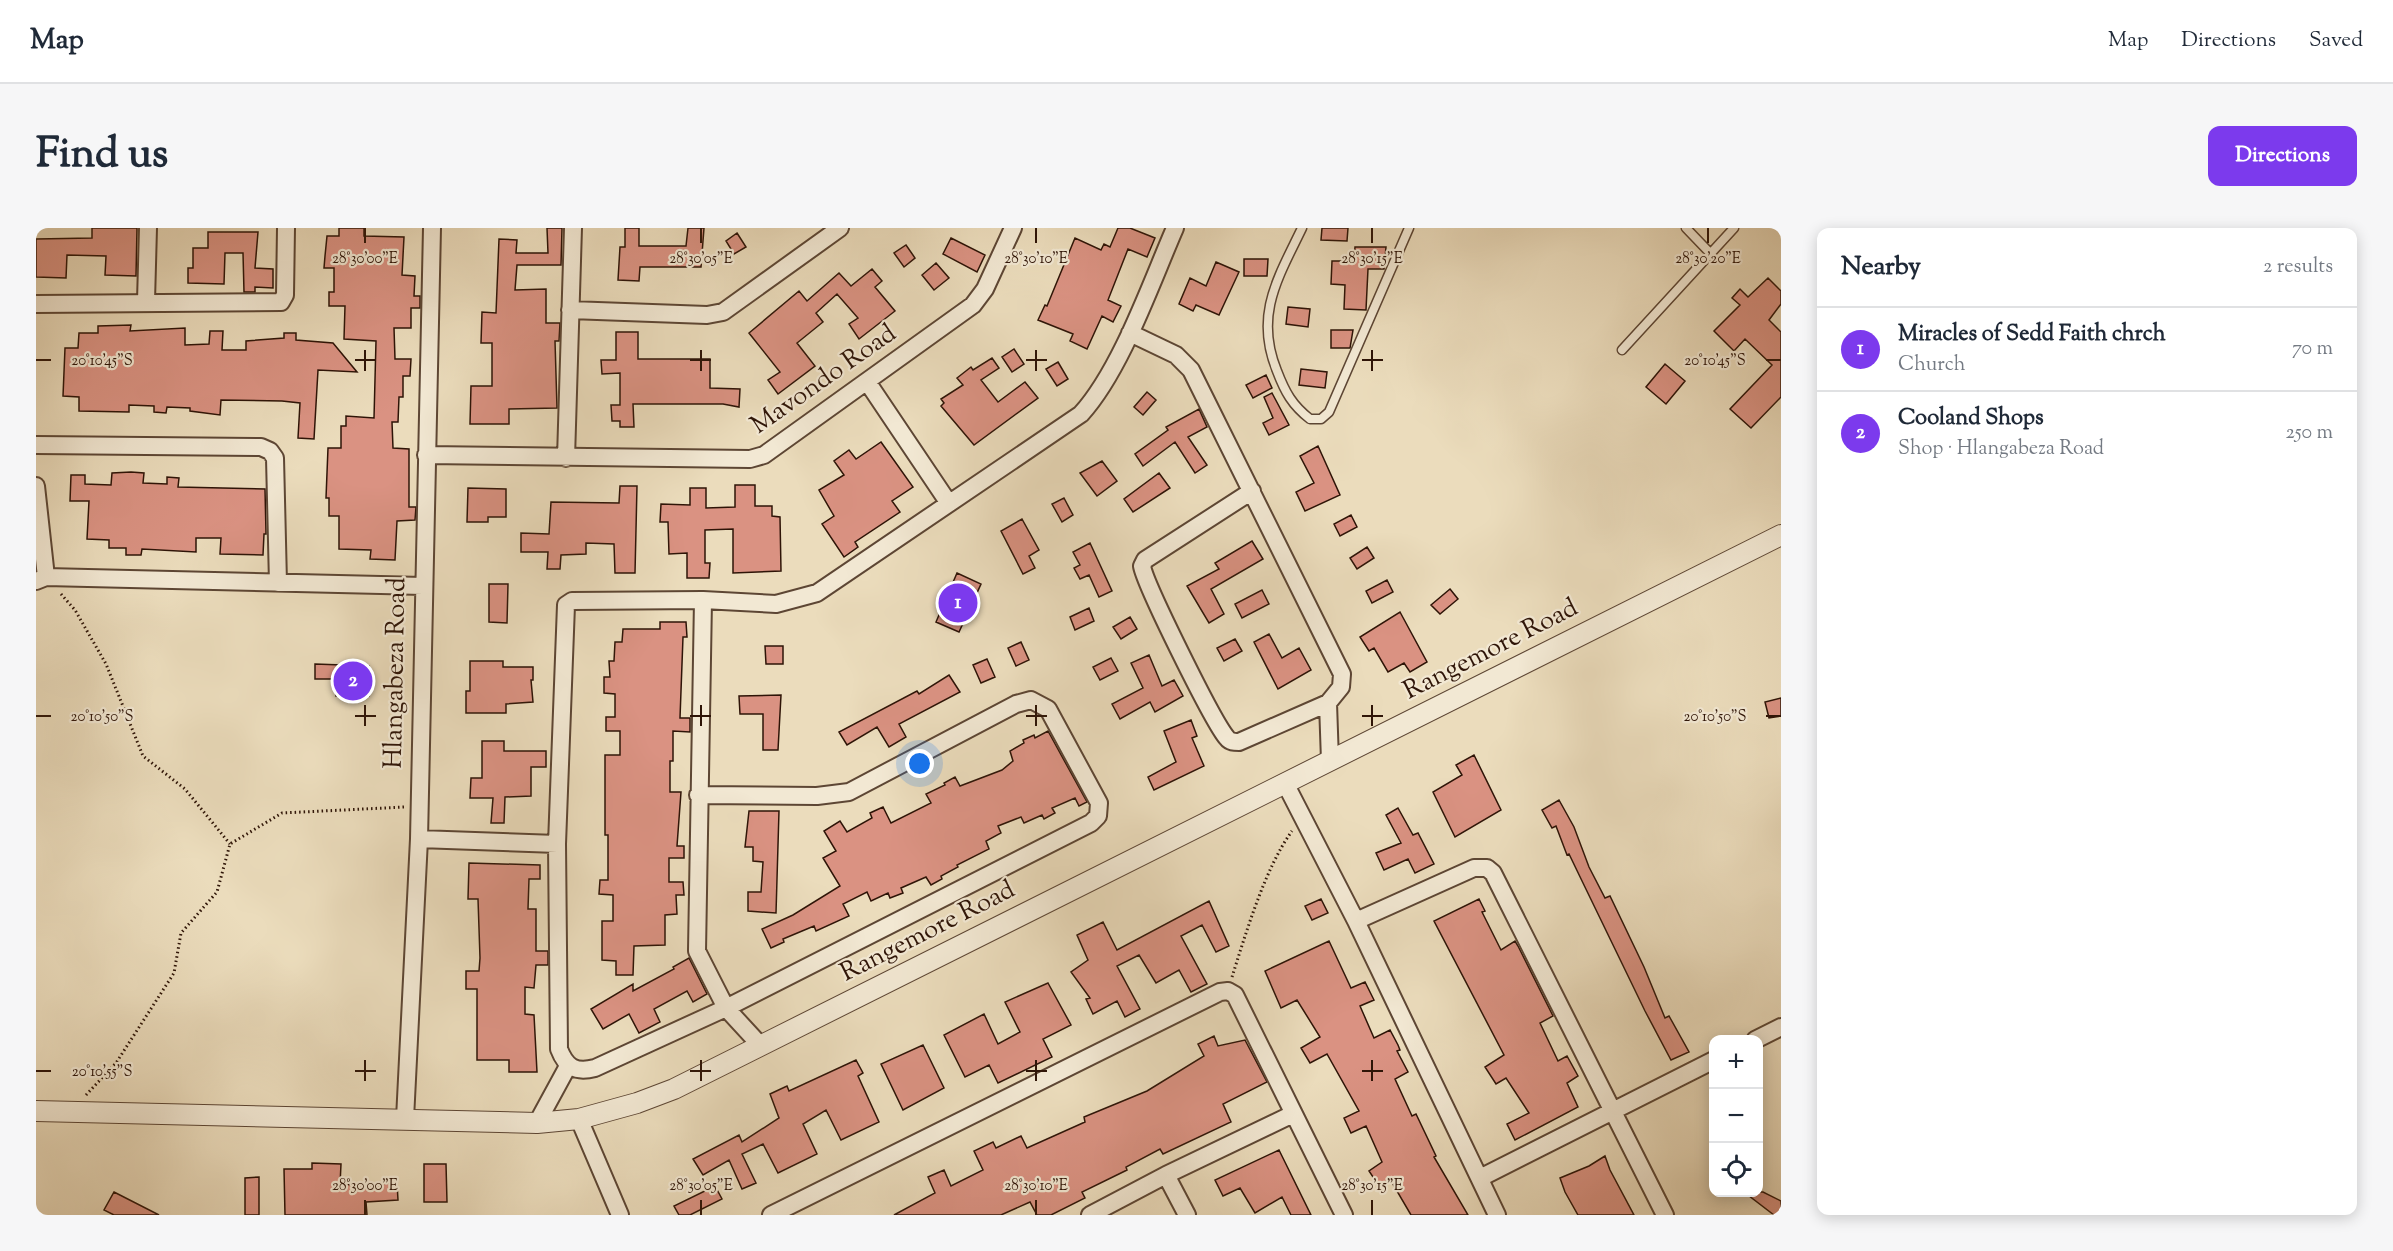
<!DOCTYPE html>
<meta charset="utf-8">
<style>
body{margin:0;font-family:"Sorts Mill Goudy",serif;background:#f6f6f7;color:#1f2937}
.controls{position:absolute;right:18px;bottom:18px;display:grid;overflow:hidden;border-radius:12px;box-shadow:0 3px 15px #0003}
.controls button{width:54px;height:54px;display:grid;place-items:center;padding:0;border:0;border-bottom:2px solid #e0e1e3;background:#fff;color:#1f2937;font:30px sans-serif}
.you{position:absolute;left:884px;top:536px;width:21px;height:21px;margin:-15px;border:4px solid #fff;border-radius:50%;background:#1a73e8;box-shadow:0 0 0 9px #1a73e833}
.badge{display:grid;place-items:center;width:39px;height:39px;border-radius:50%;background:#7c3aed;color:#fff;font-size:20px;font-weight:700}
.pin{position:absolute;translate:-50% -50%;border:3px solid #fff;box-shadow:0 2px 6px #0006}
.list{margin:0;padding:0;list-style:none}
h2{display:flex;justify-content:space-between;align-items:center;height:78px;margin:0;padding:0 24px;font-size:26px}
h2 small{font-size:20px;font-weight:400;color:#747a83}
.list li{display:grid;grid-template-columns:39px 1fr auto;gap:18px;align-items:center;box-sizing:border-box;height:84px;padding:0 24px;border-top:2px solid #e0e1e3}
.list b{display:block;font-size:22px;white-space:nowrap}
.list p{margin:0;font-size:20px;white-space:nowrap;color:#747a83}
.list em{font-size:20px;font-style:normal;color:#747a83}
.icon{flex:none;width:33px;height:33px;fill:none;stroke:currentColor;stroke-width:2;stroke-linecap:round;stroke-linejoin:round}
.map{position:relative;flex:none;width:1745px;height:987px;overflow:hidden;border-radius:12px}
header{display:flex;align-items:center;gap:36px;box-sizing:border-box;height:84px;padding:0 30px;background:#fff;border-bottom:2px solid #e0e1e3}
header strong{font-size:28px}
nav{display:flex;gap:33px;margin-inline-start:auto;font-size:21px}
.intro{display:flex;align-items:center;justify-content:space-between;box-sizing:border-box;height:144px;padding:0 36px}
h1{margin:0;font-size:42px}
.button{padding:15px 27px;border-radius:12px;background:#7c3aed;color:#fff;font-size:21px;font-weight:700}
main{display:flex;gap:36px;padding:0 36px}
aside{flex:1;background:#fff;border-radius:12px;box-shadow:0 3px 15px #0003}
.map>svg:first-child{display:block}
.building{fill:#da9282;stroke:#2e1407;stroke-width:1.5}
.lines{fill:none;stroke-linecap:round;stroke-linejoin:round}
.service-casing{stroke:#5d4634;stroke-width:11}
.minor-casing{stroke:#5d4634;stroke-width:20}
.tertiary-casing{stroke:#5d4634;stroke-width:22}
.path{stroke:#2e1407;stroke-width:3;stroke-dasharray:1.5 3;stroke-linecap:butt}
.service{stroke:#f2e8d3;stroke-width:8}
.minor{stroke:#f2e8d3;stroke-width:16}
.tertiary{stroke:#f2e8d3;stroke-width:20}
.ticks{fill:none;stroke:#2e1407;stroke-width:2}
.labels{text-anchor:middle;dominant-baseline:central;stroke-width:4.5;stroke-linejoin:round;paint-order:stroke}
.street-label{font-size:26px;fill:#2e1407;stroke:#f2e8d3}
.ticks-label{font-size:15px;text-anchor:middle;fill:#2e1407;stroke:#f2e8d3;stroke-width:4.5;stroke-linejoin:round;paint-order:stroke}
</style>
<header>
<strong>Map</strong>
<nav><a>Map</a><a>Directions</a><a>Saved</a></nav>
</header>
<div class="intro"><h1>Find us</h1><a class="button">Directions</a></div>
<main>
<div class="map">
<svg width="1745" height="987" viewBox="0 0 1745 987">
<rect width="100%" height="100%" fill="#ebdcbc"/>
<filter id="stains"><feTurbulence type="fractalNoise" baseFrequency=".00333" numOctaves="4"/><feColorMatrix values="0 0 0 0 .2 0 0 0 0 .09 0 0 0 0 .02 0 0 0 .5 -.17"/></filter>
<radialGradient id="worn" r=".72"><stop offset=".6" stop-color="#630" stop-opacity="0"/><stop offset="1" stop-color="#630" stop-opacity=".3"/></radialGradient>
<path class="building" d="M56,0h45l-1,48 -31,-1 1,-19 -39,-1 -1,23 -30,-1v-38l56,-1z
M303,0h25v8l40,1 -2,38 13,1 -1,20h6v12h-9v20h-17l1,31h16l-1,17h-7v21h-4l-1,25h-6l1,26 16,1v58h7l-1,13 -18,1 -2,39 -25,-1 1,-9 -32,-1v-33h-10v-18h-3l2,-50h13v-22h5v-10l28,2 2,-77 -32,-2 1,-33h-16v-14h5v-24h-10l1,-12 2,-20h12z
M511,0h15l-1,37h-44l-2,25 31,-1v34h14l-1,18h-4l2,67 -48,1v15h-39l1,-38h21v-43h-11l1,-31 14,1 3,-74 18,1 -1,13h32z
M589,0h14v18h47l2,-18h16l-3,39h-61l-1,14 -21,-1 2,-33h5z
M1082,0h12l25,10 -8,19 -19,-8 -20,51 13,6 -8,16 -11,-6 -15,33 -17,-8 3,-7 -35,-14 7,-15 2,1 28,-68 26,12 3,-6 6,3z
M1286,0h26l-1,13 -26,-1z
M172,4h50l-3,36 18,1v19l-18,-1v5h-11l-1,-39h-18l-1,31 -36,-1v-15h5v-20h15z
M701,5l9,14 -12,7 -8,-13z
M915,10l34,17 -8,17 -34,-18z
M870,17l9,13 -11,9 -10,-14z
M1319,19h31l-2,22h-16l-2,41 -22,-1 1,-24 -14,-1 1,-23h22z
M1208,31h24l-1,17h-23z
M1180,34l23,10 -20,43 -23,-10 -3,6 -14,-7 11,-26 16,8z
M900,35l13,15 -15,12 -12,-15z
M836,41l10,12 -7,6 20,24 -36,28 -10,-15 9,-6 -21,-24 -21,19 7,9 -26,21 18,23 -37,28 -10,-14 12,-8 -31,-39 50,-42 8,10 32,-28 12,13z
M1732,50l13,13v13l-12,16 12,12v65l-30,31 -21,-19 42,-44 -27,-26 -11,12 -20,-20 26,-26 -8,-7 8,-9 8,8z
M1252,79l22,2 -2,18 -22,-3z
M95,97l-1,6 55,-3v17l24,-1 1,-13h13l-1,19h24v-9l38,-3v-5h12v7l37,3 24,29 -39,-2 -4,69 -16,-1 2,-35 -18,-2 -61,-1 -1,15 -30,-4v-3l-23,-1 -1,6 -12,-1v-6l-25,-1v7l-50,-1v-14l-16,-1 2,-48h13l1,-15h19v-7z
M1295,102h22l-3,18h-19z
M580,104h22v27h72v29l30,1 -1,18 -16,-3h-90l1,23h-14v-6h-8l-1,-16h9v-32l-18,1 -1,-14h15z
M978,121l10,15 -12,8 -10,-15z
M956,130l7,10 -18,12 17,22 27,-20 13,16 -64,47 -33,-39 3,-3 -3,-4 22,-14 -6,-7 14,-11 2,3z
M1022,134l10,17 -11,7 -11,-17z
M1629,136l20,17 -19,23 -20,-17z
M1265,141l26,3 -2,16 -26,-3z
M1230,147l6,13 -19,10 -7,-13z
M1111,164l9,8 -13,15 -9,-8z
M1236,165l17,32 -20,10 -6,-12 10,-5 -9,-21z
M1163,181l8,18 -19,10 19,28 -12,8 -20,-31 -32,24 -8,-12 33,-24 -2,-3z
M845,214l32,45 -21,14 8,11 -45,30 3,5 -14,10 -22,-33 12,-8 -15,-26 25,-15 -10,-14 15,-11 7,9z
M1282,218l22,49 -35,16 -9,-19 18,-9 -14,-27z
M1066,233l15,20 -20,15 -17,-23z
M95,244l13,1 -1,10 24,1v-7l12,1 -1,9 87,2 1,45h-2l-1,21 -43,-1 1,-16h-25v14l-54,-3 -1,6h-15v-7h-17v-8l-22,-1 2,-38h-19l1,-26h14v9l26,1 1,-12z
M1123,245l11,15 -37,24 -9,-13z
M699,257h20v21h17v10l8,1 1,54 -48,2v-44l-28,1v33h5l-1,15h-22v-25l-18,1 -1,-32h-8l1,-18 29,1v-17h16v20l29,-1z
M584,258h17l-2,87h-20l-1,-29 -28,-1v11l-25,1 -1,14h-13l1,-17h-27v-19l28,1 2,-32 68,1z
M432,260l38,1v28h-18v5h-21z
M1028,270l9,17 -11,7 -10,-18z
M1315,287l6,12 -17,9 -6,-12z
M986,291l17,31 -10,6 6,12 -12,6 -22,-43z
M1216,313l11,18 -52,30 13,25 -15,9 -22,-37 32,-17 -4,-6z
M1054,315l22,48 -13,6 -10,-22 -9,4 -6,-11 6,-3 -7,-13z
M1331,319l7,11 -17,11 -7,-11z
M921,345l24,11 -22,48 -23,-10z
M1351,352l6,12 -21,11 -6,-12z
M453,356h19l-1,39 -18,-1z
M1414,361l8,10 -18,15 -9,-9z
M1226,362l7,14 -27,14 -7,-14z
M1053,380l5,13 -19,9 -5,-13z
M1364,384l27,50 -17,10 -6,-9 -16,9 -14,-24 -5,3 -9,-14z
M1094,389l7,12 -16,10 -8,-12z
M624,394h26l1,15h-4l-3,81h10v14l-17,-1v30h-3v31h11l-4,54h7v12h-15v24h14l1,13h-8l1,19 -12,1v30l-31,1 -1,29h-17v-14l-14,-1v-39h11v-26l-14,-1 1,-14h8v-45h-3v-80h15v-24h-14v-14h9v-23l-11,-1v-16h6l-1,-16h5l1,-19h7l1,-13h37z
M1233,406l13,24 17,-10 12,22 -33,19 -24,-47z
M1199,411l7,12 -18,10 -7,-13z
M985,414l8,18 -13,6 -8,-18z
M729,418h18v18h-17z
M1113,427l13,31 12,-6 9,16 -28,16 -5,-10 -30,17 -8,-15 31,-16 -12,-25z
M1075,430l7,13 -18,9 -7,-13z
M951,431l8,18 -14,6 -8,-18z
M434,433h33v6h30v13h-2l2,22 -27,2v9h-40v-22h4z
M279,436l54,2v30h-33v-17h-21z
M913,447l11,17 -61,32 7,13 -17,10 -12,-20 -30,18 -8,-13 78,-41 2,3z
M745,467l-3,55h-15v-36h-23l-1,-18z
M1745,470v18l-12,2 -4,-16z
M1155,492l6,16 -5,2 12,28 -50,24 -6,-13 28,-15 -12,-31z
M1012,503l39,71 -8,4 -4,-8 -23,10 3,5 -11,6 -2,-4 -18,8 -3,-6 -23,9 3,7 -15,8 3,8 -32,16 1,2 -17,9 1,3 -11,6 -5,-8 -25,11 2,5 -13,5 -2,-5 -17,8 -4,-9 -24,12 6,12 -33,15 -2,-5 -31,13 1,3 -13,6 -9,-19 31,-14 47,-29 -17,-28 13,-7 -12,-20 16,-10 7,11 25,-14 -2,-5 13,-6 8,16 40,-20 -5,-9 19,-9 -1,-2 11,-6 5,9 42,-16 11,-9 -3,-10 14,-8 -1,-3 11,-5 1,3z
M446,513h22v10h42v16h-15v29l-26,1 -1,26h-13l2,-25h-23l1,-20h11z
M1438,527l27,55 -46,27 -22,-45 29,-17 -6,-10z
M1523,572l15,27 15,40 16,31 5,-2 34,71 21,51 4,-2 20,36 -18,8 -26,-49 -62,-128 -14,-29 -2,1 -11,-29 -4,2 -10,-18z
M1362,580l15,27 5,-2 16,31 -19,9 -7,-14 -24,11 -8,-17 25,-10 -15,-28z
M713,583h30l-3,102 -28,-2v-19h13l2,-30 -10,-1v-14h-8z
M433,635l71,2v14h-11l-1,30h8v42h12v14h-12l-2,23 -9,-1v27l9,1 3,57h-28v-12h-32v-71h-11v-18h13l1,-13 -2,-59h-10z
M1285,671l7,14 -16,7 -7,-14z
M1443,671l6,12 -3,1 19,38 14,-9 3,5 35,70 -13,7 18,38 9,-5 11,20 -11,7 11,24 -63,33 -8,-16 22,-11 -23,-35 -10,6 -11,-17 19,-12 -70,-134z
M1173,673l20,45 -13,6 -14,-27 -21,11 26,48 -16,8 -12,-22 -23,13 -17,-28 -22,11 23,43 -15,8 -8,-16 -24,13 -7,-15 4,-1 -19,-26 17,-12 -11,-25 26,-13 14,28z
M1293,713l22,47 14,-6 9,18 -14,6 14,32 16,-8 8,15 2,5 -3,1 11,21 -13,7 17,37 4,-2 20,42 -2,1 34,58h-57l-21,-36 -11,7 -10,-15 13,-9 -16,-36 -15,7 -7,-15 15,-7 -32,-57 -17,9 -9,-15 19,-11 -23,-37 -16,8 -16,-37z
M653,730l18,36 -14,8 -6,-11 -33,18 6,13 -21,11 -10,-19 -26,15 -12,-20 42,-25v7l41,-22 -1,-2z
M1012,755l23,42 -28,14 9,18 -54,26 -9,-18 -24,12 -21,-42 40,-21 14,30 22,-12 -15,-30z
M1178,808l4,10 27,-6 22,42 -44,22 8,18 -68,32 -3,-5 -34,18 1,3 -45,22 3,6 -34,17h-14l-7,-13 -29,13h-107l41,-22 -7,-16 16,-7 7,16 32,-16 -9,-19 19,-9 3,6 25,-12 6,12 58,-26 -1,-5 63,-26 57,-35 -6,-12z
M887,817l21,43 -41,22 -22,-46z
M820,832l7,13 -5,3 21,46 -38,18 -15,-30 -23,14 14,30 -39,19 -15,-29 -21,10 14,29 -14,6 -13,-29 -26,15 -10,-16 46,-24 3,7 37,-24 -9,-24 17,-8 2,5z
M1243,922l32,65h-20l-9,-18 -27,16 -15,-25 -17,8 -8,-16z
M1569,928l5,14 24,45h-56l-13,-23 -5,-14 29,-12z
M276,935l29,1 -1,21 57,-2 1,17 -32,2 1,13h-82l-1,-46h28z
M388,936h22l1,38h-23z
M223,949v38h-14v-37z
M679,958l7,13 -32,16h-11l-5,-9z
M78,964l45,23h-45l-10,-5z
M1708,964h19l18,9v14h-7z"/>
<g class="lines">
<g class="service-casing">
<path id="service" d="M1266,0c-24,50 -48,87 -25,143 8,21 15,34 33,48h11l8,-7 80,-184
M1650,0l25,26
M1586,122l112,-122"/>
</g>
<g class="minor-casing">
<path id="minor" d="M110,73l2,-73
M0,76l245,-2 4,-7 1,-67
M534,82l137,5 16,-3 117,-84
M1094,105l46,22 15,15 151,304 -1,13 -13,16 -89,39c-5,0 -9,0 -12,-4 -14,-16 -82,-154 -85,-172l3,-6 107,-69
M832,155l80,119
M0,217l225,2 9,4 5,7 3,125
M390,227l324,4 14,-4 209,-150 12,-16 28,-61
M530,230l7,-230
M0,258l10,91
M0,353l10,-4 377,9
M667,372l-6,351 29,57 35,38
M1292,475l2,58
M1249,555l71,138 141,294
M662,567l119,1 32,-4 167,-88 15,-4 17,9 51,94 -1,13 -7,7 -365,185 -131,60c-20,5 -29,-1 -36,-19l-2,-205 9,-239 6,-4 131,-1 73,4 41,-11 264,-179c40,-44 70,-131 94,-186
M383,611l138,5
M1320,693l118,-53h13l6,5 172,342
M1719,812l26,-13
M369,891l14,-280 13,-611
M543,891l41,96
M501,895l31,-57
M1130,947l21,40
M1444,950l234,-118
M735,987l449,-223 8,-1 7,4 109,220
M1054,987l76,-40 127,-61"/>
</g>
<g class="tertiary-casing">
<path id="tertiary" d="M0,883l501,12 42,-4 58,-16 37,-14 1107,-554"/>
</g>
<path class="path" d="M25,366l14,16 31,54 37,92 42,33 45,55
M1196,749c14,-44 33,-109 60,-146
M50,867l30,-32 58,-90 7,-40 36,-41 13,-48 52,-31 123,-6"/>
<use href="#service" class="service"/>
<use href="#minor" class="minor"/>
<use href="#tertiary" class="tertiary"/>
</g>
<path class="ticks" d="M329,0v15M665,0v15M1000,0v15M1336,0v15M1672,0v15M329,122v21M665,122v21M1000,122v21M1336,122v21M0,132h15M319,132h21M654,132h21M990,132h21M1326,132h21M1730,132h15M329,477v21M665,477v21M1000,477v21M1336,477v21M0,488h15M319,488h21M654,488h21M990,488h21M1326,488h21M1730,488h15M329,832v21M665,832v21M1000,832v21M1336,832v21M0,843h15M319,843h21M654,843h21M990,843h21M1326,843h21M329,972v15M665,972v15M1000,972v15M1336,972v15"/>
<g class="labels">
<g class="street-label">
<text transform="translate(788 152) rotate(-35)">Mavondo Road</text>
<text transform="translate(1455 422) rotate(-27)">Rangemore Road</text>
<text transform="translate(360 445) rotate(-89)">Hlangabeza Road</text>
<text transform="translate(892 704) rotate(-27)">Rangemore Road</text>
</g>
</g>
<g class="ticks-label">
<text x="329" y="35">28°30'00"E</text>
<text x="665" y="35">28°30'05"E</text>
<text x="1000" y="35">28°30'10"E</text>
<text x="1336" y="35">28°30'15"E</text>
<text x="1672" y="35">28°30'20"E</text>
<text x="66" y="137">20°10'45"S</text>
<text x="1679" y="137">20°10'45"S</text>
<text x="66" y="493">20°10'50"S</text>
<text x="1679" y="493">20°10'50"S</text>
<text x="66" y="848">20°10'55"S</text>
<text x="329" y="962">28°30'00"E</text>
<text x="665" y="962">28°30'05"E</text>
<text x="1000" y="962">28°30'10"E</text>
<text x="1336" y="962">28°30'15"E</text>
</g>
<rect width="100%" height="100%" filter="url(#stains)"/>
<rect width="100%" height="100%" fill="url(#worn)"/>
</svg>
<div class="controls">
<button>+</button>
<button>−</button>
<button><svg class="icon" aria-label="locate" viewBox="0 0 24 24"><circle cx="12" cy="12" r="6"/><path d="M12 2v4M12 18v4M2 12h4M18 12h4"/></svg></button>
</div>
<div class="you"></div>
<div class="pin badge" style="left:922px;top:375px">1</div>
<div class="pin badge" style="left:317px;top:453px">2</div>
</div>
<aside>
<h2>Nearby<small>2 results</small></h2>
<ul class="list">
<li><span class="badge">1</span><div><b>Miracles of Sedd Faith chrch</b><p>Church</p></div><em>70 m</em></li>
<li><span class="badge">2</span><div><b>Cooland Shops</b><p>Shop · Hlangabeza Road</p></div><em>250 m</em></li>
</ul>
</aside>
</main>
